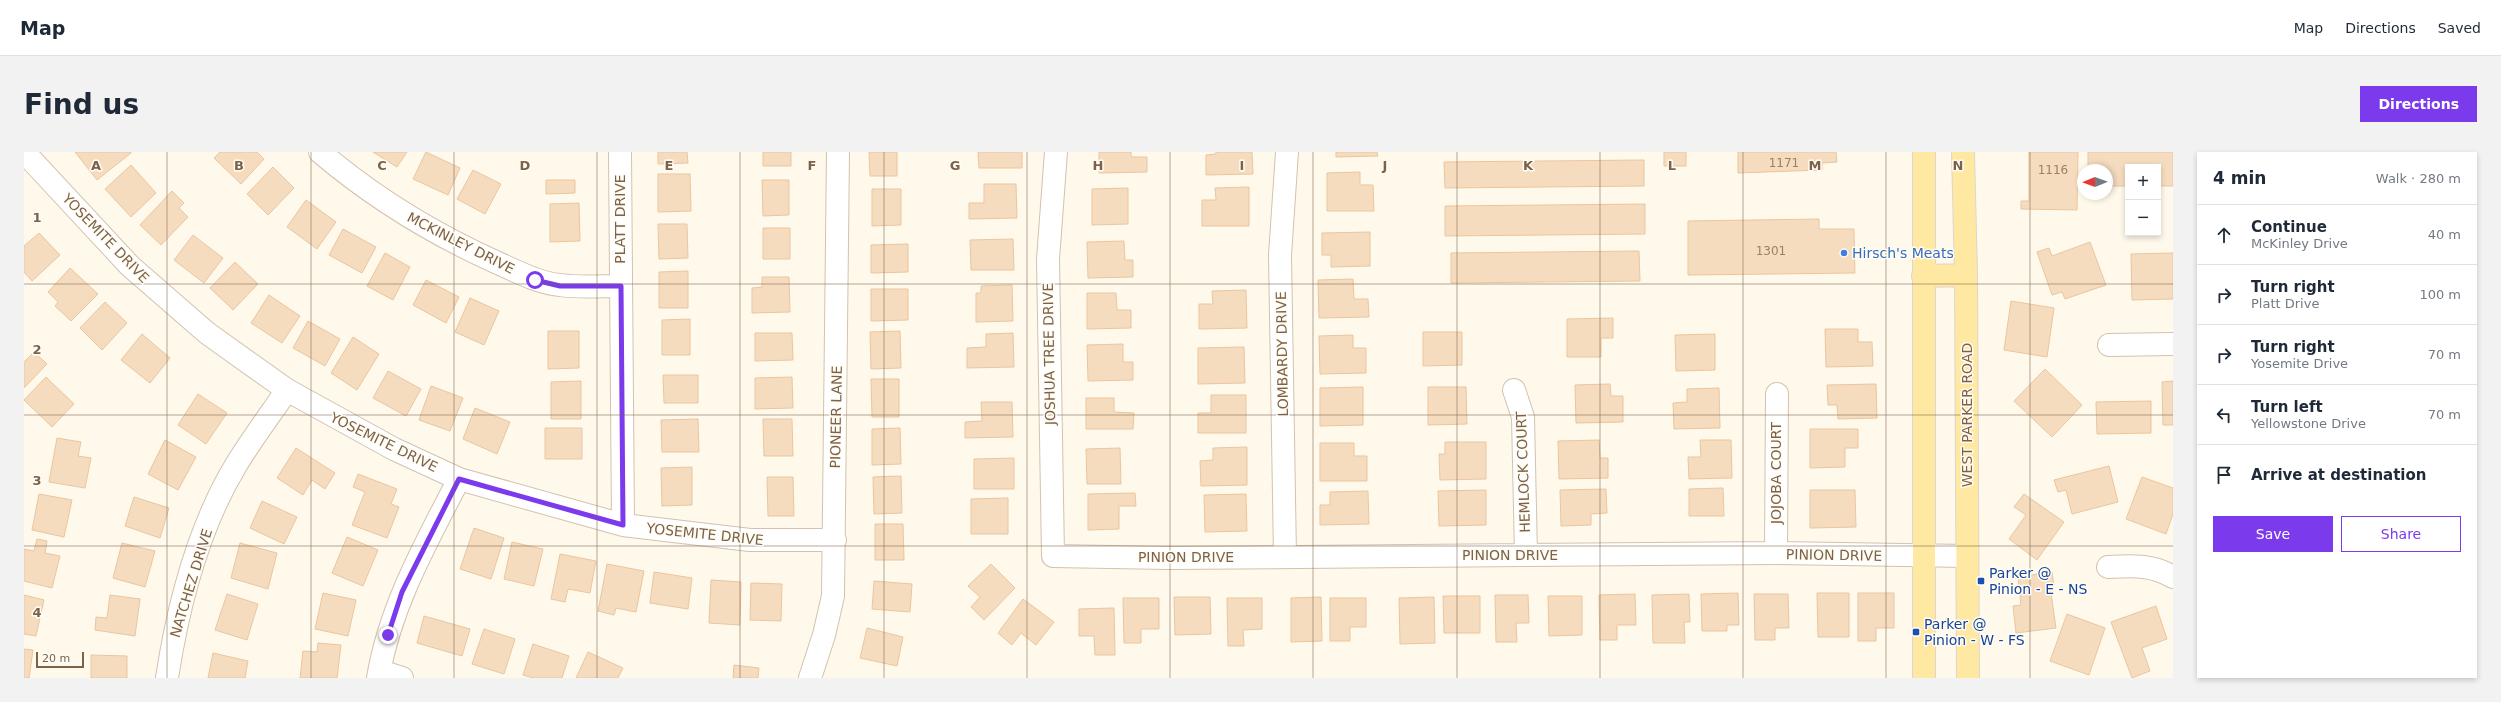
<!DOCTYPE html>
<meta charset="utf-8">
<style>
body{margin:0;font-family:"DejaVu Sans",sans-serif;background:#f2f2f3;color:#1f2937}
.controls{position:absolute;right:12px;top:12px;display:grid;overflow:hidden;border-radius:0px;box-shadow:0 2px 6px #0003}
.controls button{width:36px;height:36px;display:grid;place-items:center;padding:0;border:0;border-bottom:1px solid #e0e1e3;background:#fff;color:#1f2937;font:20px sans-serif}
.compass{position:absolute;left:2053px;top:12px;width:36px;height:36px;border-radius:50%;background:#fff;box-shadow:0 2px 6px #0003;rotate:269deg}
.scale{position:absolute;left:12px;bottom:10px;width:48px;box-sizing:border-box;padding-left:4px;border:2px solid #7d624a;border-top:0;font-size:11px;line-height:14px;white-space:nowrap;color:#7d624a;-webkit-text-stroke:3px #fffcf3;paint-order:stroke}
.stop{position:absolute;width:12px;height:12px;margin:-9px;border:3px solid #7c3aed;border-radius:50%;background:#fff}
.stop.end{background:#7c3aed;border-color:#fff;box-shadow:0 1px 4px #0008}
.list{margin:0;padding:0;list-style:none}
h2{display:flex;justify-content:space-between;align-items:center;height:52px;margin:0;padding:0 16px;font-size:17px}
h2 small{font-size:13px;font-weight:400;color:#747a83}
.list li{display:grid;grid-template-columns:26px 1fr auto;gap:12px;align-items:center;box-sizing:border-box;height:60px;padding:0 16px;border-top:1px solid #e0e1e3}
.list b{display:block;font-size:15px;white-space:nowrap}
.list p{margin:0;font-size:13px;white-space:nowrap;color:#747a83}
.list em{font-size:13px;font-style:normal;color:#747a83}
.actions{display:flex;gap:8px;padding:12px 16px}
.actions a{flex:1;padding:9px 0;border:1px solid #7c3aed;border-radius:0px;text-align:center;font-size:14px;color:#7c3aed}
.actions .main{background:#7c3aed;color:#fff}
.icon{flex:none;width:22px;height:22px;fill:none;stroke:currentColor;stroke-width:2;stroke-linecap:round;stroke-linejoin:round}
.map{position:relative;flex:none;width:2149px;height:526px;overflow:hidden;border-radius:0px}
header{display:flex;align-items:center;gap:24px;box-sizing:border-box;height:56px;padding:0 20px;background:#fff;border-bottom:1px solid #e0e1e3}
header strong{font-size:19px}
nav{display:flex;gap:22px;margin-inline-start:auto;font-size:14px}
.intro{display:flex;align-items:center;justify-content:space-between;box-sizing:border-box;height:96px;padding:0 24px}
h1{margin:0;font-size:28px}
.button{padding:10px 18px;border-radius:0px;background:#7c3aed;color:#fff;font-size:14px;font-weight:700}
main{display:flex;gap:24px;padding:0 24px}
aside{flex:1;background:#fff;border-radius:0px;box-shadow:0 2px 6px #0003}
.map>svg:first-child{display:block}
.building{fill:#f6dcbf;stroke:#ebc59e}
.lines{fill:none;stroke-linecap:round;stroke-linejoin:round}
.minor-casing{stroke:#d3c2ae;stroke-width:24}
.major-casing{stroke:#ddd6d0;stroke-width:24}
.minor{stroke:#fff;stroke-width:22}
.major{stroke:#ffe8a1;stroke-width:22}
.route{stroke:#7c3aed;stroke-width:5}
.grid{fill:none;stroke:#7d624a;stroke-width:1;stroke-opacity:0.55}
.shop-dot{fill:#3f7fe0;stroke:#fffcf3;stroke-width:1.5}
.transit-dot{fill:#1a4fb4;stroke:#fffcf3;stroke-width:1.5}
.labels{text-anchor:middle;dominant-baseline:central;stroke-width:3;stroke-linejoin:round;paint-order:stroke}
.number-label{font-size:12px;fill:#9b8067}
.street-label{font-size:14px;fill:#7d624a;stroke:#fffcf3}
.shop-label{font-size:14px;fill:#366cbe;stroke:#fffcf3;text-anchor:start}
.transit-label{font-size:14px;fill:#164399;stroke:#fffcf3;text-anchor:start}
.grid-label{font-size:13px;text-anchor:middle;font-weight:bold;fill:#7d624a;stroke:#fffcf3;stroke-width:3;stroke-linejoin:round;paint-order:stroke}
</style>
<header>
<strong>Map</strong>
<nav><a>Map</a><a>Directions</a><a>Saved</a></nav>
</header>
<div class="intro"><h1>Find us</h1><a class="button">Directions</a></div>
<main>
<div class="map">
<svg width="2149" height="526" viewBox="0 0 2149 526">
<rect width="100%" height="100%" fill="#fef9ea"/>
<path class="building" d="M51,0h56v1l-34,27z
M196,0h37l7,7 -23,25 -27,-26z
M349,0h34l-10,15z
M402,0l34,16 -12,27 -35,-16z
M634,0h29l1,11 -30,1z
M739,0h28v14h-28z
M845,0h28v24h-27z
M954,0h44v16h-43z
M1075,0h32v5h16v15l-48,1z
M1192,0h36l1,22 -47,1v-20l10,-1z
M1312,0h41l1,4 -42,1z
M1640,0h22v14h-22z
M1714,0h98l1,10 -15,1v7l-84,3z
M2005,0h49l-1,58 -56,-1v-8h8z
M2064,0h85v34h-15v-19h-30v19h-21v-16h-19z
M1620,8v26l-199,2 -1,-26z
M107,13l25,28 -25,24 -26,-28z
M249,15l21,21 -26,27 -21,-21z
M449,18l28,14 -16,30 -28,-15z
M1336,20v13h13l1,26h-47v-38z
M634,22h32l1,37 -33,1z
M522,28h29v13l-29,1z
M738,28h27v35l-26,1z
M960,32h32l1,34 -48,1v-16h15z
M1225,35v39h-47v-26h14l-1,-12z
M1104,36v36l-36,1v-36z
M848,37h29v36l-29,1z
M148,39l12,12 -5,5 9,9 -27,28 -21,-20z
M282,48l30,22 -19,27 -30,-22z
M555,51l1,38 -30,1v-38z
M1621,52v30l-200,2v-30z
M1795,67v10h35l1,44 -167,2v-54z
M634,72h29l1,34 -29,1z
M739,76h27v31h-27z
M319,77l33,18 -14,26 -33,-18z
M1346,80v34l-39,1v-12h-9v-22z
M15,81l21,22 -28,26 -8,-9v-26z
M169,83l30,23 -19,25 -30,-23z
M989,87l1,31h-43l-1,-30z
M1100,89l1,19h8v17l-45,1 -1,-36z
M2066,90l16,43 -41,14 -3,-7 -10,3 -15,-43 12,-4 3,8z
M884,92v28l-37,1v-28z
M1615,99l1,30 -189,2v-30z
M361,101l25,14 -17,33 -26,-14z
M2149,101v46l-41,1 -1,-46z
M211,110l23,22 -25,26 -23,-22z
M46,116l28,26 -27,27 -16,-15 3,-4 -10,-10z
M664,119v37h-29v-36z
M738,125h27l1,35 -38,1v-25l10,-1z
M1329,127l1,20h14l1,18 -50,1 -1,-38z
M402,128l33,17 -13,26 -33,-18z
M988,133l1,36 -37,1v-29h5v-7z
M847,137h37v31l-37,1z
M1222,138l1,38 -48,1v-25h14l-1,-13z
M1063,141h29l1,17h14v18l-44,1z
M245,143l31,21 -18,27 -31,-20z
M446,146l29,13 -15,34 -29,-13z
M1987,149l43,7 -7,49 -43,-7z
M81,150l22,21 -25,27 -22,-22z
M1589,166v20h-12v19h-34v-38z
M666,167v36h-28v-35z
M284,169l32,18 -15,27 -32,-18z
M1801,177h33v13h14l1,24 -47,1z
M524,179h31v37l-31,1z
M876,179l1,37 -30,1 -1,-37z
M1399,180h39v33l-39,1z
M731,181h37l1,27 -38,1z
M989,181l1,34 -47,1v-20l19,-1v-13z
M118,182l28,24 -20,25 -29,-23z
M1691,182v36l-39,1 -1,-36z
M1329,183v13h13v25l-46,1 -1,-38z
M329,185l26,17 -22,36 -26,-17z
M1099,192v18h10v18l-45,1 -1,-36z
M1220,195l1,36 -47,1v-36z
M10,200l13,12 -23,24v-26z
M2021,217l37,36 -30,32 -38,-36z
M364,219l33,18 -15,27 -33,-18z
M639,223h35v28h-34z
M22,225l28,27 -22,23 -28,-27z
M768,225l1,31 -38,1v-31z
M847,227h28v38h-27z
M557,229v38h-30v-37z
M2149,229v44h-10l-1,-43z
M1586,232l1,12h12v26l-47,1 -1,-38z
M1852,232l1,34 -39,1 -1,-14h-9l-1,-20z
M407,234l32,12 -13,33 -31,-11z
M1339,235v38l-43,1v-38z
M1404,235h38l1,37 -39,1z
M1695,236l1,40 -46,1 -1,-26 14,-1v-13z
M174,242l29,19 -21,31 -28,-19z
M1187,243h35v38h-48v-20h13z
M1062,246h28v14l20,1 -1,16h-47z
M2127,249v32l-54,1 -1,-32z
M957,250h31l1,35 -48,1v-16l17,-1z
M451,256l35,14 -13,32 -34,-15z
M674,267l1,33h-37l-1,-32z
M739,267h29l1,37h-29z
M521,276h37v31h-37z
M876,276l1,36 -29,1v-36z
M1786,277h48v19h-13v19l-35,1z
M33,286l24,4 -3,14 13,2 -6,30 -36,-6z
M141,288l31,17 -18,33 -30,-16z
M1575,288l1,18h8v20l-49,1 -1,-38z
M1676,288h31l1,38 -43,1 -1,-22h13z
M1421,290h41v37l-46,1 -1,-26h6z
M1296,291h34v13h13v25h-47z
M1223,295v38l-46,1 -1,-25 13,-1v-12z
M272,296l39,25 -10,16 -13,-9 -9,15 -26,-17z
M1096,296l1,36h-34l-1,-35z
M990,306v31h-40v-30z
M2085,314l9,36 -46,12 -6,-24 -8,2 -4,-12z
M668,315v38l-30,1 -1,-38z
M334,322l39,15 -6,15 8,3 -12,31 -35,-13 13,-33 -12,-5z
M877,324l1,37 -28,1 -1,-37z
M743,325h26l1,39h-26z
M2118,325l31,11v26l-7,20 -40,-15z
M1699,336l1,28h-35v-27z
M1582,337l1,24 -16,1v11l-30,1 -1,-36z
M1462,338v35l-47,1 -1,-35z
M1786,338h45l1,37 -46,1z
M1344,339l1,33 -49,1v-20h10v-13z
M1111,341l1,13h-17v23l-31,1v-36z
M15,342l33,6 -8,37 -32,-7z
M1222,342l1,37 -42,1 -1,-37z
M2000,342l40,28 -27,38 -28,-21 17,-24 -12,-8z
M110,345l35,11 -9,30 -35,-12z
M984,346v36h-37v-35z
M238,349l35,16 -13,27 -34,-16z
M851,372h28l1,36h-29z
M450,376l30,10 -13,41 -31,-10z
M323,385l31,13 -15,36 -31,-13z
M13,387l10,2 -2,12 15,3 -8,32 -28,-7v-32l10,2z
M488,390l31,7 -9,37 -30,-7z
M98,391l33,8 -10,36 -32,-9z
M216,391l37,10 -9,36 -37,-11z
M536,402l36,7 -6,32 -22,-4 -3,13 -14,-3z
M583,412l37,7 -8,41 -20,-4 -2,7 -16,-4z
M967,412l24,24 -31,32 -13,-13 9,-10 -12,-11z
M630,420l38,6 -4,31 -38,-6z
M2028,420l2,13 -4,1 6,42 -40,5 -3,-27 8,-1 -3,-28z
M687,428l30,2 -1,43 -31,-2z
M850,429l38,3 -2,28 -38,-3z
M727,431l31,1 -1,37 -31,-1z
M299,441l33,7 -8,36 -33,-7z
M1714,441l1,32h-12v6h-25l-1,-37z
M1793,441h32v44h-31z
M1834,441h36v35h-18v13h-18z
M203,442l31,10 -11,36 -32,-10z
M1611,442l1,31h-19v15h-17l-1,-45z
M1665,442l1,28h-6l1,21h-32l-1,-48z
M1730,442h34l1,34h-14v12h-20z
M0,443l20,5 -8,36 -12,-2z
M86,443l30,4 -5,37 -40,-6 1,-13 11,1z
M1471,443h33l1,28h-13l1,19h-21z
M1419,444h37v37h-36z
M1524,444h34v39l-33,1z
M1150,445h36l1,37 -36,1z
M1297,445l1,44 -31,1v-44z
M1410,445l1,46 -35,1 -1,-46z
M1099,446h36v31h-18v14h-17z
M1203,446h35v31l-19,1 1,16h-16z
M1306,446h36v29h-16v14h-20z
M999,447l31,23 -18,23 -15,-12 -9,12 -14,-12z
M2132,454l11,33 -25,9 8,23 -18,7 -21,-56z
M1090,456l1,47h-20l-1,-19h-15v-27z
M2043,462l38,14 -16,47 -39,-14z
M400,464l46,13 -8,27 -45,-13z
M843,476l36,9 -6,29 -37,-8z
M460,477l31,10 -11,35 -32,-10z
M294,491l23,2 -4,33h-37l3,-27 14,1z
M509,492l36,12 -7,22h-29l-10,-3z
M0,497l9,1 -4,28h-5z
M564,500l35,16 -5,10h-42z
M189,501l35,8 -3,17h-37z
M67,503l36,1v22h-36z
M710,513l25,3 -1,10h-25z"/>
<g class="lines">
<g class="minor-casing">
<path id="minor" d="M0,0l106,114 77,67 80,57 107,59 65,30 164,46 127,15h85
M296,0c54,46 115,83 180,112 20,9 39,19 60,21 20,3 41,1 61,1
M596,0l3,373
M1032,0l-8,107 5,297 116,2 607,-5 191,3
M2085,193l64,-1
M1490,238l9,27 3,138
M1752,401l1,-159
M1261,405l-5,-302 7,-103
M2084,415c23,-1 44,-3 65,10
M356,519l22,7
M143,526c11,-72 31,-150 69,-213 15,-25 34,-50 51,-75
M354,526c12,-72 48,-135 81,-199
M786,526l14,-43 9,-39 5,-444"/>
</g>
<g class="major-casing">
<path id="major" d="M1939,0l3,123 2,403
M1899,124l43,-1
M1900,526v-526"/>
</g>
<use href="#minor" class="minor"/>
<use href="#major" class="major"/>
</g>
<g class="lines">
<path class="route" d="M364,483l14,-43 57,-113 164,46 -2,-239h-61l-25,-6"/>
</g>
<path class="grid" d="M143,0v526M287,0v526M430,0v526M573,0v526M716,0v526M860,0v526M1003,0v526M1146,0v526M1289,0v526M1433,0v526M1576,0v526M1719,0v526M1862,0v526M2006,0v526M0,132h2149M0,263h2149M0,394h2149"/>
<circle class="shop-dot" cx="1820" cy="101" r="4"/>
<g class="transit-dot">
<rect x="1953" y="425" width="8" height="8" rx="2"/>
<rect x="1888" y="476" width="8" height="8" rx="2"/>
</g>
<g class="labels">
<g class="number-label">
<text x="1760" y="11">1171</text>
<text x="2029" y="18">1116</text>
<text x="1747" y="99">1301</text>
</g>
<g class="street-label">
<text transform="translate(596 67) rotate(-90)">PLATT DRIVE</text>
<text transform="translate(82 86) rotate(46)">YOSEMITE DRIVE</text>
<text transform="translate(437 91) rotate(27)">MCKINLEY DRIVE</text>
<text transform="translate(1025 202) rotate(-91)">JOSHUA TREE DRIVE</text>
<text transform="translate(1258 202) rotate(-91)">LOMBARDY DRIVE</text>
<text transform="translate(1943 263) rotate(-90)">WEST PARKER ROAD</text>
<text transform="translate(812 265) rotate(-89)">PIONEER LANE</text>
<text transform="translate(360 290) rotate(26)">YOSEMITE DRIVE</text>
<text transform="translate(1499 320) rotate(-92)">HEMLOCK COURT</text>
<text transform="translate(1752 321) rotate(-90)">JOJOBA COURT</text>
<text transform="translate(681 382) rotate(6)">YOSEMITE DRIVE</text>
<text x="1486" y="403">PINION DRIVE</text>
<text transform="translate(1810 403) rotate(1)">PINION DRIVE</text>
<text x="1162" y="405">PINION DRIVE</text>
<text transform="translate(167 431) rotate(-73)">NATCHEZ DRIVE</text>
</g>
<g class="shop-label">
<text x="1828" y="101">Hirsch's Meats</text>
</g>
<g class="transit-label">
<text x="1965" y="421">Parker @<tspan x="1965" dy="16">Pinion - E - NS</tspan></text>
<text x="1900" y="472">Parker @<tspan x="1900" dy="16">Pinion - W - FS</tspan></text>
</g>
</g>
<g class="grid-label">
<text x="72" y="18">A</text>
<text x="215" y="18">B</text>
<text x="358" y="18">C</text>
<text x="501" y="18">D</text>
<text x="645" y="18">E</text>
<text x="788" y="18">F</text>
<text x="931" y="18">G</text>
<text x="1074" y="18">H</text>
<text x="1218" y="18">I</text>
<text x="1361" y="18">J</text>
<text x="1504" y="18">K</text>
<text x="1648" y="18">L</text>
<text x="1791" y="18">M</text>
<text x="1934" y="18">N</text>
<text x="13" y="70">1</text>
<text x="13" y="202">2</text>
<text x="13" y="333">3</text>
<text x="13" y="465">4</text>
</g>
</svg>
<div class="controls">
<button>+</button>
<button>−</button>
</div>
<svg class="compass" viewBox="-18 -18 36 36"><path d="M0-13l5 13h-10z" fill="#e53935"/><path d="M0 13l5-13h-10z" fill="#747a83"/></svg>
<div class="scale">20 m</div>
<div class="stop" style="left:511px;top:128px"></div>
<div class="stop end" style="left:364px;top:483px"></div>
</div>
<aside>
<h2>4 min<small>Walk · 280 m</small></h2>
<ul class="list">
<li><svg class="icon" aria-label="ahead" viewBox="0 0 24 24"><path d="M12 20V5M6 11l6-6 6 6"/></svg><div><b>Continue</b><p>McKinley Drive</p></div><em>40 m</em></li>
<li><svg class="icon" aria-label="right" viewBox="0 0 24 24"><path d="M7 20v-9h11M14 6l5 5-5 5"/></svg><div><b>Turn right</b><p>Platt Drive</p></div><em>100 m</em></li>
<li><svg class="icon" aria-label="right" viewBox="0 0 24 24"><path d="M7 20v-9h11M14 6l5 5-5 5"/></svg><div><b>Turn right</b><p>Yosemite Drive</p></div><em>70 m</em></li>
<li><svg class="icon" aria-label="left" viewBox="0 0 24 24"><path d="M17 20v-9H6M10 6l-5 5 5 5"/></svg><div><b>Turn left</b><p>Yellowstone Drive</p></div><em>70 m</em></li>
<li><svg class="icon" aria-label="arrive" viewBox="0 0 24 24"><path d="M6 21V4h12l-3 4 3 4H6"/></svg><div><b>Arrive at destination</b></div></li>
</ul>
<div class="actions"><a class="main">Save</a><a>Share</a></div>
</aside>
</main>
